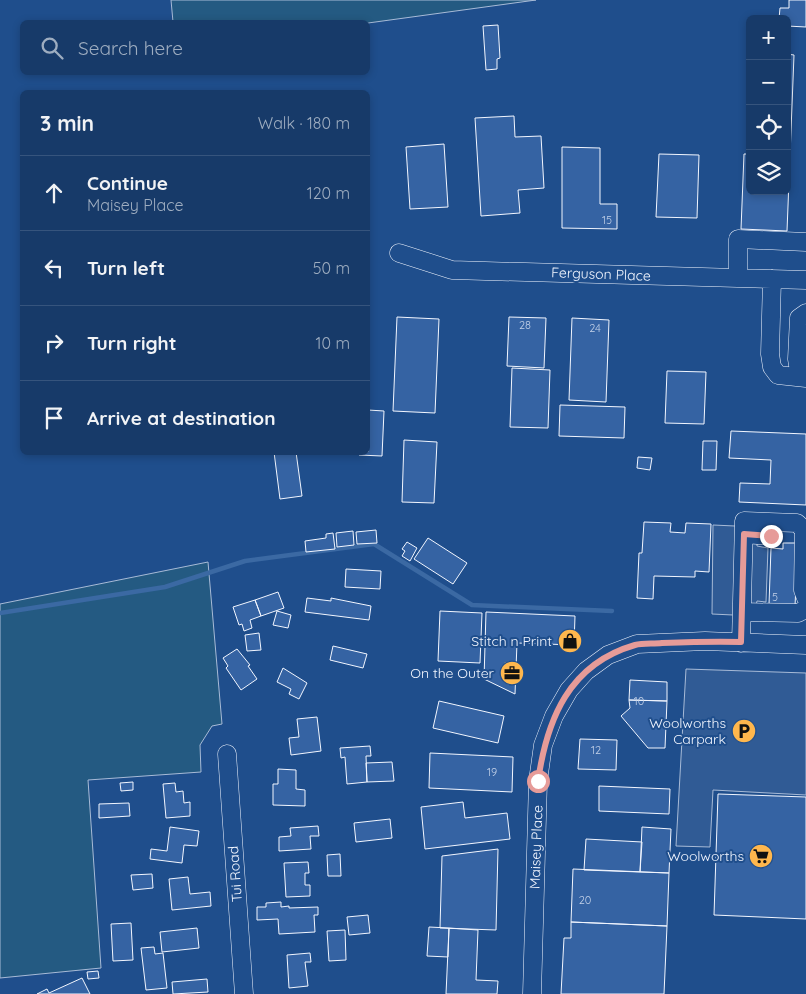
<!DOCTYPE html>
<meta charset="utf-8">
<style>
body{margin:0;font-family:Quicksand,sans-serif;background:#20416f;color:#f1f3f6}
.controls{position:absolute;right:15px;top:15px;display:grid;overflow:hidden;border-radius:8px;box-shadow:0 2px 8px #0003}
.controls button{width:45px;height:45px;display:grid;place-items:center;padding:0;border:0;border-bottom:1px solid #36547d;background:#173a69;color:#f1f3f6;font:25px sans-serif}
.stop{position:absolute;width:15px;height:15px;margin:-11px;border:4px solid #e69b98;border-radius:50%;background:#fff}
.stop.end{background:#e69b98;border-color:#fff;box-shadow:0 1px 5px #0008}
.list{margin:0;padding:0;list-style:none}
h2{display:flex;justify-content:space-between;align-items:center;height:65px;margin:0;padding:0 20px;font-size:21px}
h2 small{font-size:16px;font-weight:400;color:#9eadc0}
.list li{display:grid;grid-template-columns:32px 1fr auto;gap:15px;align-items:center;box-sizing:border-box;height:75px;padding:0 20px;border-top:1px solid #36547d}
.list b{display:block;font-size:19px;white-space:nowrap}
.list p{margin:0;font-size:16px;white-space:nowrap;color:#9eadc0}
.list em{font-size:16px;font-style:normal;color:#9eadc0}
.icon{flex:none;width:28px;height:28px;fill:none;stroke:currentColor;stroke-width:2;stroke-linecap:round;stroke-linejoin:round}
.map{position:relative;flex:none;width:806px;height:994px;overflow:hidden}
.search{position:absolute;background:#173a69;box-shadow:0 2px 8px #0003;left:20px;top:20px;width:350px;height:55px;display:flex;align-items:center;gap:12px;box-sizing:border-box;padding:0 18px;border-radius:8px;color:#9eadc0;font-size:19px}
.panel{position:absolute;background:#173a69;box-shadow:0 2px 8px #0003;left:20px;top:90px;width:350px;height:365px;border-radius:8px}
.map>svg:first-child{display:block}
.green{fill:#245a82;stroke:#a8bbd7}
.parking{fill:#305b95;stroke:#a8bbd7}
.lines{fill:none;stroke-linecap:round;stroke-linejoin:round}
.stream{stroke:#3b69a3;stroke-width:4.5}
.building{fill:#3563a3;stroke:#f2f6ff}
.minor-casing{stroke:#f2f6ff;stroke-width:19}
.minor{stroke:#1f4e8c;stroke-width:18}
.route{stroke:#e69b98;stroke-width:6}
.labels{text-anchor:middle;dominant-baseline:central;stroke-width:4;stroke-linejoin:round;paint-order:stroke}
.number-label{font-size:11px;fill:#c3d1e8}
.street-label{font-size:14px;fill:#f2f6ff;stroke:#1f4e8c}
.poi-label{font-size:14px;fill:#f2f6ff;stroke:#1f4e8c;text-anchor:end}
</style>
<div class="map">
<svg width="806" height="994" viewBox="0 0 806 994">
<rect width="100%" height="100%" fill="#1f4e8c"/>
<path class="green" d="M171,0h365l-168,23 -195,-1z
M208,562l14,162 -10,2 -12,19 1,27 -113,8 13,188 -101,10v-374z"/>
<path class="parking" d="M713,525l44,2v19l11,2 -2,54 -9,-1 -3,15 -42,-2z
M686,669l120,4v122l-93,-5 -3,57 -34,-1z"/>
<g class="lines">
<path class="stream" d="M0,613l165,-26 80,-26 129,-17 98,61 140,6"/>
</g>
<path class="building" d="M789,0h17v27l-19,-1v-7h-8l1,-11h9z
M498,25l2,33 -3,1v10l-11,1 -3,-44z
M787,54l7,1 -4,101h-3z
M514,116l1,21 26,-1 3,52 -26,2 2,23 -39,3 -6,-98z
M444,144l4,63 -38,2 -4,-62z
M562,147l38,1v56h17v25l-55,-1z
M659,154l40,1 -2,63 -41,-1z
M744,154h6v37h37v-35h3l-3,75 -46,-2z
M397,317l42,2 -4,94 -42,-2z
M509,317l37,1 -2,50 -37,-2z
M572,318l37,2 -3,82 -37,-2z
M512,368l38,2 -2,58 -38,-1z
M667,371l39,1 -2,52 -39,-1z
M560,405l65,2 -1,31 -65,-2z
M368,410l16,1 -2,45 -23,-1v-3h9z
M731,431l75,3v71l-67,-3 1,-19 30,1 1,-24 -42,-2z
M404,440l33,2 -3,61 -32,-1z
M703,441h14l-1,29h-14z
M274,452h22l6,44 -22,3z
M638,457l14,1 -2,12 -13,-2z
M644,522l27,1 -1,9 15,1 1,-10 25,1 -2,48 -14,-1v6l-41,-1 -1,23 -16,-1 2,-45h3z
M376,530l1,13 -20,1 -1,-12z
M353,531l1,14 -17,2 -1,-14z
M333,533l2,16 -29,3 -1,-11 21,-3v-4z
M428,538l39,25 -14,21 -39,-25z
M407,542l10,6 -7,13 -8,-5 3,-5 -3,-2z
M783,543h15l-3,63 -26,-2 2,-56 12,1z
M346,569l35,2 -1,18 -35,-2z
M278,592l6,16 -23,8 -6,-16z
M307,598l24,3v-3l40,8 -2,14 -64,-8z
M255,600l6,16 -11,4 2,8 -8,3 -2,-7 -3,1 -6,-18z
M277,611l14,4 -3,13 -15,-3z
M440,611l42,2 -2,50 -42,-2z
M486,612l89,4 -1,29 -57,-2 -2,51 -31,-15z
M259,633l2,17 -14,1 -2,-16z
M333,646l34,8 -4,14 -33,-8z
M237,649l13,16 -2,1 9,13 -16,11 -15,-22 2,-2 -5,-8z
M283,668l24,15 -8,16 -10,-5 2,-5 -14,-7z
M630,680l37,2v19l-38,-1z
M629,700l38,1 -2,47h-17l-27,-32 9,-8z
M439,701l65,15 -6,27 -65,-15z
M317,717l4,34 -30,4 -2,-17 10,-1 -2,-18z
M580,739l37,1 -1,30 -38,-1z
M370,746l1,10h-5l1,26 -20,2 -2,-27 -4,1 -1,-10z
M430,753l83,4 -1,35 -83,-4z
M392,762l2,19 -27,1 -1,-19z
M278,769l18,1v19l9,1v16l-32,-1v-21h5z
M133,782v8l-12,1 -1,-8z
M175,783l1,9 7,-1 1,12 6,-1v14l-24,2 -3,-34z
M599,786l71,3 -1,25 -70,-3z
M718,794l88,3v122l-92,-4z
M463,802l2,16 42,-5 3,26 -85,10 -4,-42z
M129,803l1,13 -31,2v-14z
M390,819l2,19 -36,4 -2,-19z
M318,826l1,10h-9l1,13 -32,2v-14l12,-1 -1,-8z
M170,827l29,4 -2,15 -13,-1 -2,18 -32,-4 1,-10 16,2z
M642,827l29,2 -2,44 -29,-1z
M586,839l56,3 -2,30 -56,-2z
M498,849l-2,81 -56,-2 2,-72z
M340,854l1,22h-13l-1,-21z
M308,862l1,11h-4v12h5v11l-24,1 -2,-34z
M573,869l96,4 -2,53 -96,-4z
M152,874l1,14 -20,2 -2,-15z
M188,877l2,17 20,-2 1,14 -39,4 -3,-31z
M281,902v5l8,-1v2l29,-1v8h-4l1,17 -36,2 -1,-15 -21,1v-13h9v-4z
M368,915l2,18 -21,2 -2,-18z
M571,922l96,4 -3,68h-103l3,-56h7z
M131,923l2,37 -20,1 -2,-37z
M429,927l20,1 -1,29 -21,-1z
M197,928l2,20 -37,4 -2,-20z
M449,928l29,2 -2,50 22,1 -1,13h-51z
M345,930l1,30 -17,1 -2,-30z
M154,947l1,7 8,-1 4,35 -21,2 -5,-42z
M310,953l1,9h-6l3,24 -19,2 -2,-33z
M98,971l1,7 -11,1 -1,-7z
M82,978l8,16h-53l10,-5 2,4z
M207,979l1,13 -35,2 -1,-12z"/>
<g class="lines">
<g class="minor-casing">
<path id="minor" d="M399,253l53,17 354,10
M738,278v-39l68,3
M772,279l-2,75 2,13 6,8 28,3
M800,377l-3,-18 2,-41 7,-5
M744,534l27,2
M742,612l56,1 8,-4
M741,643l3,-122 53,2 7,7 -1,60 3,8
M227,754l17,240
M532,994l6,-213 5,-36 11,-29 15,-26 17,-19 22,-16 29,-11 68,-3 101,4"/>
</g>
<use href="#minor" class="minor"/>
</g>
<g class="lines">
<path class="route" d="M538,781c9,-62 31,-117 97,-136 8,-2 18,-1 27,-2 26,-1 53,-2 79,-1l3,-108 27,2"/>
</g>
<defs>
<g id="shop-disc" transform="scale(1.25)"><circle r="9.5" fill="#ffb74d" stroke="#1f4e8c"/><path d="M-5-2.5h2.3a2.7 3.5 0 0 1 5.4 0H5L5.5 6h-11ZM-1.5-2.5h3a1.5 2.3 0 0 0-3 0Z" fill="#111"/></g>
<g id="office-disc" transform="scale(1.25)"><circle r="9.5" fill="#ffb74d" stroke="#1f4e8c"/><path d="M-6-3h4V-5.5h4V-3h4V5H-6ZM-1-4.5V-3h2v-1.5ZM-6 0V1H6V0Z" fill="#111"/></g>
<g id="parking-disc" transform="scale(1.25)"><circle r="9.5" fill="#ffb74d" stroke="#1f4e8c"/><path d="M-3.5-5.5H1a3.5 3.5 0 0 1 0 7H-1V5.5H-3.5ZM-1-3.4V-.6H.8a1.4 1.4 0 0 0 0-2.8Z" fill="#111"/></g>
<g id="supermarket-disc" transform="scale(1.25)"><circle r="9.5" fill="#ffb74d" stroke="#1f4e8c"/><path d="M-6-5.5h2.5l.6 2H6L4.5 2H-2.5L-4.4-4H-6ZM-1.5 3.2a1.3 1.3 0 1 0 .1 0ZM3 3.2a1.3 1.3 0 1 0 .1 0Z" fill="#111"/></g>
</defs>
<g fill-rule="evenodd">
<use href="#shop-disc" x="570" y="641"/>
<use href="#office-disc" x="512" y="673"/>
<use href="#parking-disc" x="744" y="731"/>
<use href="#supermarket-disc" x="761" y="856"/>
</g>
<g class="labels">
<g class="number-label">
<text x="607" y="220">15</text>
<text x="525" y="325">28</text>
<text x="595" y="328">24</text>
<text x="775" y="597">5</text>
<text x="639" y="701">10</text>
<text x="596" y="750">12</text>
<text x="492" y="772">19</text>
<text x="585" y="900">20</text>
</g>
<g class="street-label">
<text transform="translate(601 274) rotate(2)">Ferguson Place</text>
<text transform="translate(536 847) rotate(-88)">Maisey Place</text>
<text transform="translate(235 874) rotate(-94)">Tui Road</text>
</g>
<g class="poi-label">
<text x="552" y="641">Stitch n Print</text>
<text x="494" y="673">On the Outer</text>
<text x="726" y="723">Woolworths<tspan x="726" dy="16">Carpark</tspan></text>
<text x="744" y="856">Woolworths</text>
</g>
</g>
</svg>
<div class="controls">
<button>+</button>
<button>−</button>
<button><svg class="icon" aria-label="locate" viewBox="0 0 24 24"><circle cx="12" cy="12" r="6"/><path d="M12 2v4M12 18v4M2 12h4M18 12h4"/></svg></button>
<button><svg class="icon" aria-label="layers" viewBox="0 0 24 24"><path d="M12 4l9 5-9 5-9-5zM3 14l9 5 9-5"/></svg></button>
</div>
<div class="stop" style="left:538px;top:781px"></div>
<div class="stop end" style="left:771px;top:536px"></div>
<div class="search"><svg class="icon" aria-label="search" viewBox="0 0 24 24"><circle cx="10" cy="10" r="6"/><path d="M15 15l6 6"/></svg>Search here</div>
<section class="panel">
<h2>3 min<small>Walk · 180 m</small></h2>
<ul class="list">
<li><svg class="icon" aria-label="ahead" viewBox="0 0 24 24"><path d="M12 20V5M6 11l6-6 6 6"/></svg><div><b>Continue</b><p>Maisey Place</p></div><em>120 m</em></li>
<li><svg class="icon" aria-label="left" viewBox="0 0 24 24"><path d="M17 20v-9H6M10 6l-5 5 5 5"/></svg><div><b>Turn left</b></div><em>50 m</em></li>
<li><svg class="icon" aria-label="right" viewBox="0 0 24 24"><path d="M7 20v-9h11M14 6l5 5-5 5"/></svg><div><b>Turn right</b></div><em>10 m</em></li>
<li><svg class="icon" aria-label="arrive" viewBox="0 0 24 24"><path d="M6 21V4h12l-3 4 3 4H6"/></svg><div><b>Arrive at destination</b></div></li>
</ul>
</section>
</div>
